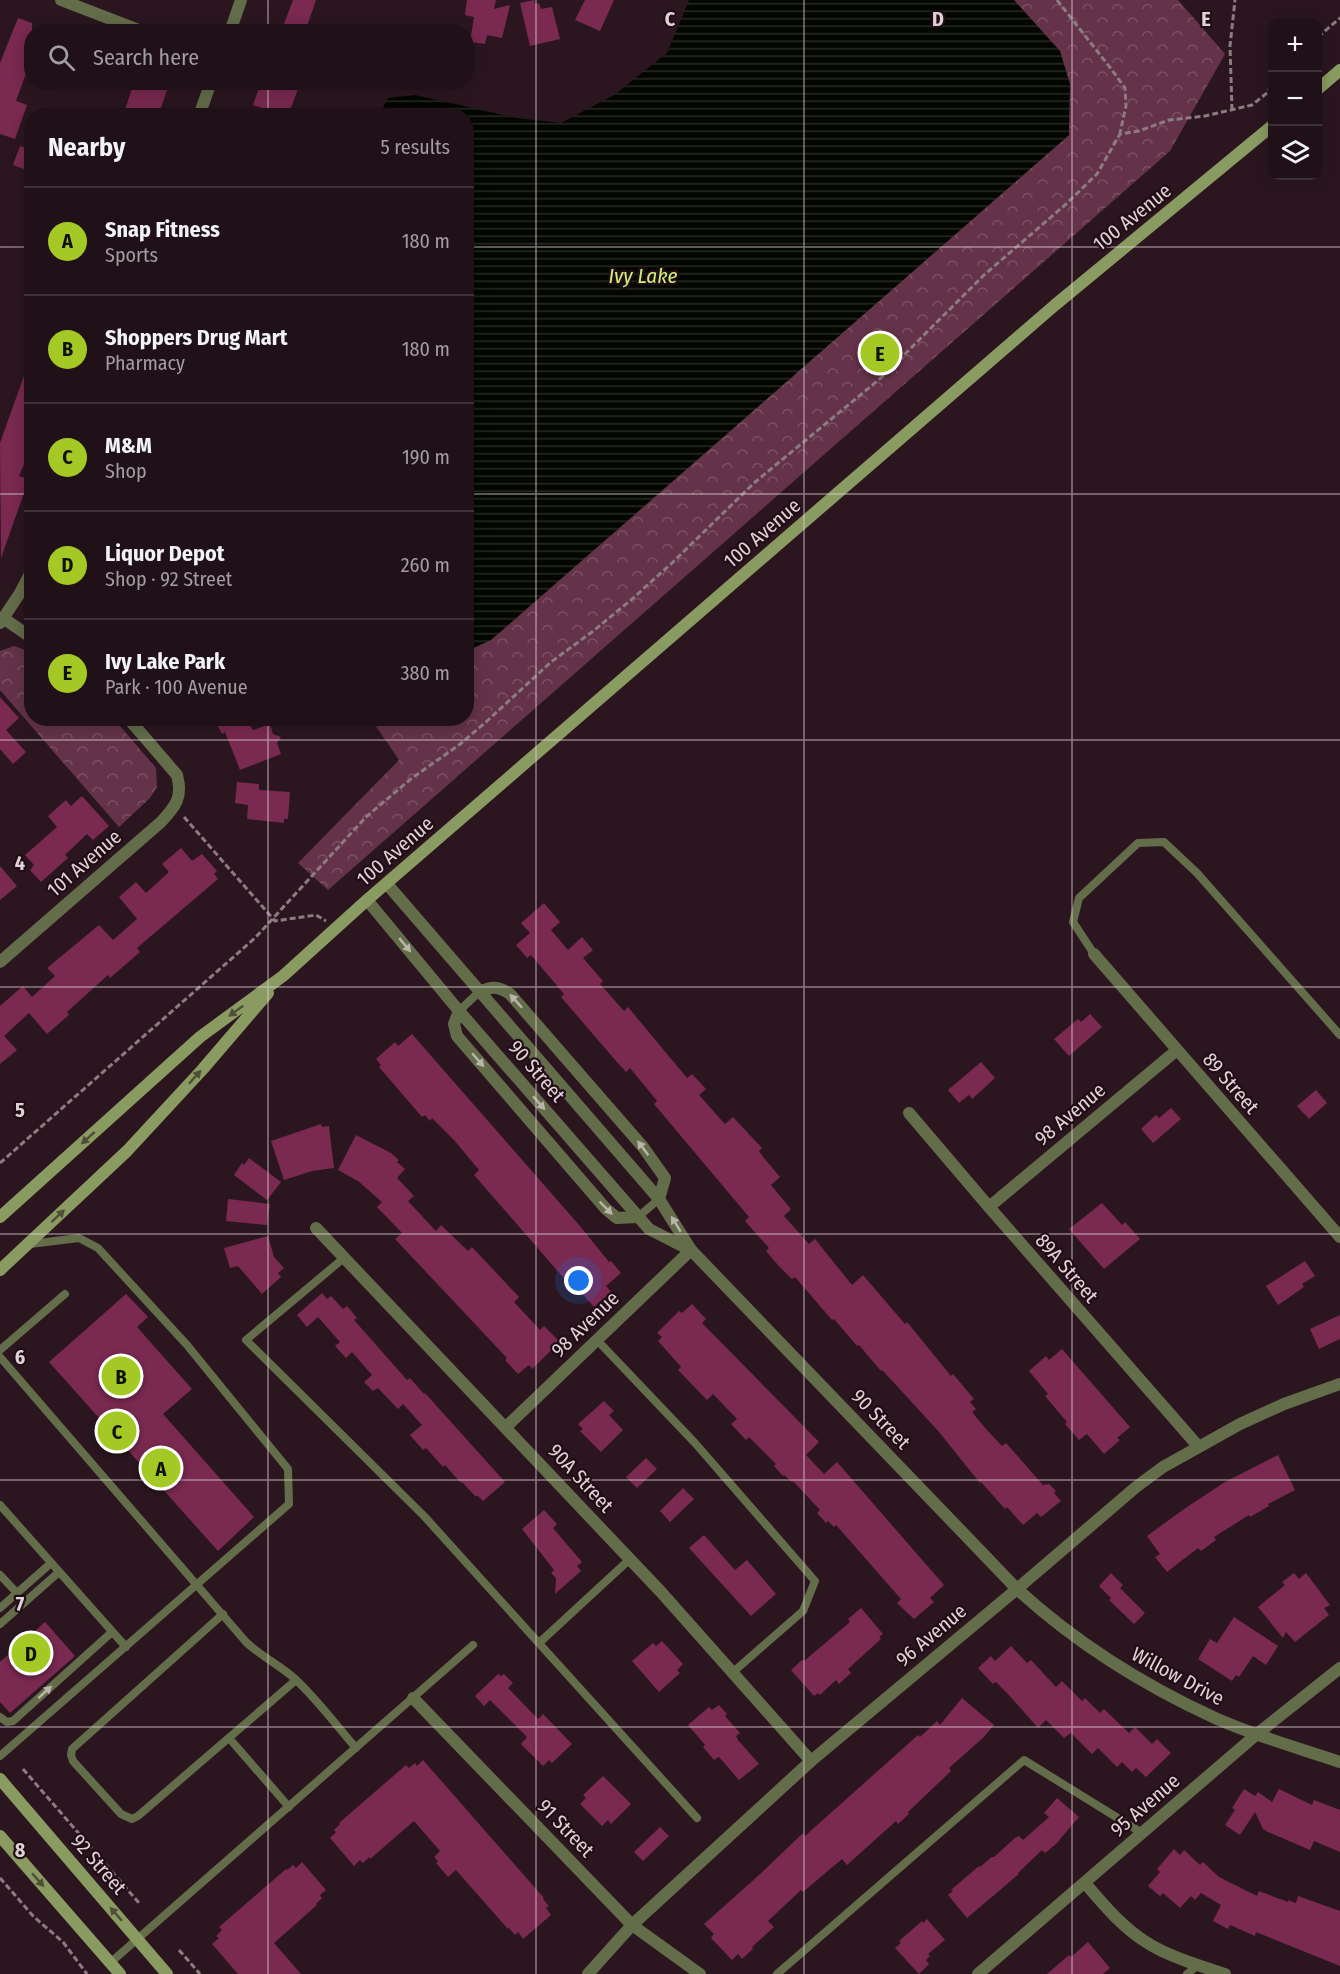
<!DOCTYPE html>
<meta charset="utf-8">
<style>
body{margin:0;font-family:"Fira Sans Condensed",sans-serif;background:#281920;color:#f1f3f6}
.controls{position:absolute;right:18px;top:18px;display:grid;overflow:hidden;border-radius:12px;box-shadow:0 3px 15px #0003}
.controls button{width:54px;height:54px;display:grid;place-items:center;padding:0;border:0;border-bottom:2px solid #3d3036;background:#201017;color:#f1f3f6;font:30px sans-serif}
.you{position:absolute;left:579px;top:1281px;width:21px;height:21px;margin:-15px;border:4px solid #fff;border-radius:50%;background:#1a73e8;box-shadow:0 0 0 9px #1a73e833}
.badge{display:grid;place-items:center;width:39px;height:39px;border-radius:50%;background:#a4c824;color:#111;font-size:20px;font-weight:700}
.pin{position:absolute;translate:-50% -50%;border:3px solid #fff;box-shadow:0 2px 6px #0006}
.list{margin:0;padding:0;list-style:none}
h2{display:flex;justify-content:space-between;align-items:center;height:78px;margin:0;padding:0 24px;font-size:26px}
h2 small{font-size:20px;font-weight:400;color:#a29da1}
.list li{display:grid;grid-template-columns:39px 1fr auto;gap:18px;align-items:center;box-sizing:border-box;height:108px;padding:0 24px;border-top:2px solid #3d3036}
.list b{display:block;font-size:22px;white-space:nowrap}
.list p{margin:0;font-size:20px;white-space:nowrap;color:#a29da1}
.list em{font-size:20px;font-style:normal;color:#a29da1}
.icon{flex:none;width:33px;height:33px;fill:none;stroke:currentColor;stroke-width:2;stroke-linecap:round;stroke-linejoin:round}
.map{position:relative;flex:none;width:1340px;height:1974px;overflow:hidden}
.search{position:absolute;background:#201017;box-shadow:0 3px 15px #0003;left:24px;top:24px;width:450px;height:66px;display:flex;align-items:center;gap:15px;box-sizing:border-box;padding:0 21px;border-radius:24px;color:#a29da1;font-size:22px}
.panel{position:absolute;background:#201017;box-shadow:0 3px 15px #0003;left:24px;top:108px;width:450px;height:618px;border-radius:24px}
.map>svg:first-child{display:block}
.forest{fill:url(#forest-crowns)}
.water{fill:url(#water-rules)}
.building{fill:#7a2951}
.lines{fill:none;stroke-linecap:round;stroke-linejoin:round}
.path{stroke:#8d7b82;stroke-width:3;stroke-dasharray:6 3;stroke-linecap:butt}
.service{stroke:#636d4a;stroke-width:8}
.minor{stroke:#636d4a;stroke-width:12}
.tertiary{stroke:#636d4a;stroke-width:12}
.secondary{stroke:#8a9b62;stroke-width:12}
.oneway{fill:#bbb4ad}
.oneway2{fill:#504d38}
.grid{fill:none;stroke:#e1d2d8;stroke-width:1.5;stroke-opacity:0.55}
.labels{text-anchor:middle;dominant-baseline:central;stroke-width:4.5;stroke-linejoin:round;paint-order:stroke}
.street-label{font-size:20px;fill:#e1d2d8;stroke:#210d16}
.water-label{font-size:21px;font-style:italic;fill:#cff079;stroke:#210d16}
.grid-label{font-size:20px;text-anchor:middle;font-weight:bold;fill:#e1d2d8;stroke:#210d16;stroke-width:4.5;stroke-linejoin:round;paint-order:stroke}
</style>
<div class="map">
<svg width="1340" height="1974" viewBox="0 0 1340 1974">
<defs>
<pattern id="forest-crowns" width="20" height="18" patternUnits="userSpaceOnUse" patternTransform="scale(1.5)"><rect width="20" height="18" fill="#653349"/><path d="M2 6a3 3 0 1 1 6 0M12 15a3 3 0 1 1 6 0" fill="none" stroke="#7b5062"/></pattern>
<pattern id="water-rules" width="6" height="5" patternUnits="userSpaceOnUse" patternTransform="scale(1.5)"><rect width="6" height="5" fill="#030700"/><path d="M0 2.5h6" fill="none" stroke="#272a24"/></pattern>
</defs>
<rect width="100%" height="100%" fill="#2b161f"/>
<path class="forest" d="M1010,0h168l47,54 -55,97 -842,739 -30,-27 101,-103 -28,-41 95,-1 1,-72 121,-91 481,-420z
M14,646l17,6 1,66 82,1 42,49 1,19 -7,11 -31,29 -119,-137v-39z"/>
<path class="water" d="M689,0h325l46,51 10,33 -1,51 -578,505 -24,11 -1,-535 -87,-1 9,-17 27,-3 102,23 44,5 53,-28 53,-42z"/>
<path class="building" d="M293,0h23l-11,32h-24z
M467,0h29l-2,9 16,-4 -8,33 -15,-3 -2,9 -15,-2 4,-25 -9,-2z
M534,0l1,4 4,-1 2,6 11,-2 8,32 -30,7 -10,-43z
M585,0h29l-14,31 -25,-11z
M18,18l14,5v34l-16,44 11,4 -12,34 -15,-5v-71z
M134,82h36l-12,34h-35z
M261,82h20l17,7 -9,24 -4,-1 -2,3 -30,-10z
M20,146l12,4v22l-19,-7z
M30,359h2v87l-13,30 10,3 -28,79 -1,-115z
M0,697l19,21 -13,12 20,22 -13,12 -13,-15z
M214,718h36l-3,2 6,10 17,-6 3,10 8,3 -4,6 4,11 -41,16 -15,-38 -3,2z
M237,782l22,2v6l31,2 -2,27h-4v4l-37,-4 1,-14 -13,-2z
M82,796l27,30 -16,14 -6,-6 -22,21 3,3 -27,24 -11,-12 4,-5 -9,-10 32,-28 -9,-11 18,-16 5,6z
M181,848l11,13 10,-7 15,17 -3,3 4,5 -81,69 3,4 -30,26 -2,-3 -41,37 2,3 -22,19 -18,-21 -25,23 13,14 -17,14v-58l23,-20 9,11 23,-21 -8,-8 52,-43 14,15 24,-21 -18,-22 17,-15 10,11 23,-21 -7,-8z
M0,866l17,20 -17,14z
M544,903l16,19 -9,8 17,20 14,-13 11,13 -10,8 20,23 -3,3 24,27 4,-4 59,71 5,-4 14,15 -7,6 26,29 8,-7 29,31 -3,3 5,7 16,19 -9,8 20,24 -7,7 25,28 6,-5 37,46 11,-10 42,49 2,-2 44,54 2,-2 21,25 -4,3 6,7 -4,3 14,17 16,17 4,-3 37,42 6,-1 7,7 -2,2 7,8 -20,16 -4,-4 -14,12 -16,-18 -2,2 -24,-27 -1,1 -41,-51 -42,-46 -15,-16 -1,1 -22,-26 -2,1 -23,-27 -2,1 -37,-43 -3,2 -15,-15 -11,-13 3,-3 -24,-27 4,-4 -95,-113 3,-3 -27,-33 -4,4 -10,-11 -55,-64 3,-3 -33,-39 -4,3 -11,-13 14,-12 -9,-10z
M1090,1014l12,13 -33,29 -15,-17 24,-20 3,3z
M412,1034l168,192 29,36 2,-1 10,12 -15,13 5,6 -17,15 -23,-26 -3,2 -94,-108 5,-5 -25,-30 -22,-22 -2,3 -5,-6 -3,2 -43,-50 2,-2 -5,-6 19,-17 3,4z
M981,1062l14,16 -23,21 -3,-4 -10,8 -11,-13z
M1316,1090l11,13 -18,16 -12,-13z
M1171,1108l10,11 -28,24 -12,-14 15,-14 3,3z
M321,1124l1,3 7,-1 5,42 -22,3 -28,9 -13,-39z
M356,1135l35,18 8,7 -2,2 8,7 -8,9 17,18 -6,5 28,30 5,-6 27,26 4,-4 47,50 -5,5 26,28 4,-4 16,16 -28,27 -3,-4 -11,9 -13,-14 2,-2 -112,-119 7,-6 -25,-26 5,-5 -24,-21 -20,-11z
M249,1158l32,24 -14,18 -33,-25 8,-12 2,2z
M228,1199l42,5 -3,21 -41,-4z
M1102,1203l20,22 3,-3 15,17 -36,30 -35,-40z
M268,1236l6,21 10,11 -6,5 3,4 -19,17 -24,-28 -8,2 -6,-20z
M1305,1261l10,15 -13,8 2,3 -26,18 -12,-19z
M322,1293l5,6 4,-3 12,13 4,-3 10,12 -3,2 53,60 3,-2 14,16 1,-1 80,89 -22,19 -5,-5h-3l-13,-14 -1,1 -16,-18 -2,2 -17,-19 -3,2 -13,-15 12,-10 -19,-21 -5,5 -20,-21 -5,3 -9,-9 8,-7 -20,-23 -6,6 -11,-12 5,-4 -22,-25 -11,10 -10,-12z
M126,1294l22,23 -11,10 55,62 -29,25 91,103 -36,34 -169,-189z
M692,1304l14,15 -4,4 117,119 -13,13 18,19 13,-12 107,123 -14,13 4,4 -20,17 -17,-16 4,-4 -65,-74 -2,2 -6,-6 -2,2 -9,-10 3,-3 -27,-29 -1,1 -8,-7 -1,1 -9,-10 2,-2 -27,-27 -3,3 -15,-16 6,-5 -24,-25 -6,6 -29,-30 3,-3 -23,-26 4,-4 -5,-4 22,-22 3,2z
M1340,1315v24l-21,10 -9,-20z
M1062,1349l68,78 -13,11 3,2 -16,14 -17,-20 -8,6 -14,-16 2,-2 -22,-26 3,-2 -19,-23 17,-15 3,4z
M604,1401l10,10 -5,4 14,15 -22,22 -21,-21 3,-2 -5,-5z
M1278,1455l17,35 -27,14 1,2 -19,11 -1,-2 -35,22 2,3 -15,11 -3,-3 -31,24 -12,-15 5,-3 -13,-18 40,-29 38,-25z
M646,1458l11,11 -20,19 -11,-11z
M683,1488l11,11 -24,23 -10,-11z
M544,1510l13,14 -4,4 29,34 -5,4 4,5 -26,23 1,-16 -5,-5 3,-3 -32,-41z
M704,1535l31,35 12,-10 29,34 -25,22 -62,-68z
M1111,1573l12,12 -3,3 25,25 -11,11 -25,-24 2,-2 -12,-12z
M1294,1573l5,6 7,-6 24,32 -6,3 5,7 -34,27 -9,-10 -3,6 -25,-31 27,-22 -3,-3z
M861,1608l22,26 -4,3 2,2 -33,30 3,4 -12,11 -3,-4 -16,15 -2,-2 -4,3 -23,-26 11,-10 2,1 46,-39 -2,-3z
M1234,1617l44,29 -12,19 -13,-9 -14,21 -3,-2 -4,6 -34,-22 12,-20 7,4z
M45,1622l30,34 -65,57 -10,-11v-40z
M662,1641l21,23 -6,6 3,3 -21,19 -27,-31 21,-18 3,3z
M1011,1646l16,17 4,-3 25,27 6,-6 20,20 3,-3 15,15 4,-4 25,24 6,-6 17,17 5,-5 14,14 -25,24 -10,-9 -4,4 -10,-10 -5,5 -19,-19 -6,6 -21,-21 -7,5 -18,-18 -8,8 -30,-34 -12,-12 -3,2 -15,-16 13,-12 4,5z
M498,1674l3,2 3,-2 9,9 -5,5 30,31 5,-5 29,30 -20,19 -3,-3 -6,6 -22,-22 6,-7 -37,-37 -6,6 -9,-10z
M962,1698l32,27 -10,12 -35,31 2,3 -43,41 1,2 -11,10 -2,-3 -49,44 -5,-6 -39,33 -2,-2 -33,31 6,6 -22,20 1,2 -11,10 -4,-5 -6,6 -21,-22 3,-4 -10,-10 54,-48 45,-43 2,3 113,-101 2,2 17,-16 3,4z
M719,1705l8,9 -2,2 15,17 -4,3 2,4 21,24 -20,16 -20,-23 -5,3 -11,-13 2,-2 -17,-20 21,-18 3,3z
M423,1760l121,138 -1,1 6,7 -3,2 5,7 -28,24 -5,-7 -3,3 -6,-7 -1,1 -52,-59 -8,7 -12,-14 2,-2 -4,-4 6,-6 -26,-30 -44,38 -1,-2 -6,6 -3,-3 -6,6 -24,-28 6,-6 -2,-2 6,-6 -1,-1 67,-58 3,3 6,-5 2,3z
M603,1776l28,28 -20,20 -3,-4 -6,6 -22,-22 6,-6 -3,-3z
M1244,1789l11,7 3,-4 14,10 7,-13 33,16 2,-5 26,10v42l-26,-11 -4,9 -42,-18 -5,-3 -8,-17 -15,23 -15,-10 10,-15 -3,-2z
M1057,1798l22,19 -23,27 -11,9 -3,-3 -24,23 1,1 -52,44 -19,-23 5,-4 -2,-1 28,-24 1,1 12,-10h2l21,-19 4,-2 4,4 26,-23 -5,-4z
M660,1827l9,9 -26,25 -9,-9z
M1174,1849l6,6 4,-5 16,15 3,-3 16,15 38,19 2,-5 29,11v-2l8,3 2,-7 42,15v55l-84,-34 -1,4 -25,-11 -2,4 -15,-8 8,-16 -20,-12 -6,7 -4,-4 -11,12 -17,-15 -3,3 -12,-10 12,-14 -3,-3z
M302,1862l24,28 -6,5 2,3 -6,6 1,1 -43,38 27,31h-63l-26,-30 7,-6 -3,-2 6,-6 -3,-3 67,-58 1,1 6,-5 3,3z
M927,1919l18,21 -17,14 2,2 -4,4 3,4 -10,10 -24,-26 6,-5 -2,-2 23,-20 1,2z
M1088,1942l22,26 -7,6h-56l22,-19 2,2z"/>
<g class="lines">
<path class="path" d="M1057,0l55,70 13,18 1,18 -6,27
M1318,37l22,-19
M1232,110l-2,-64 5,-46
M184,817l91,104 41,-6 10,6
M0,1163l255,-225 111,-121 46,-39 47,-33 27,-23 65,-60 41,-30 39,-32 41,-37 82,-80 128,-106 102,-102 81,-70 32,-31 23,-40 19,-3 30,-11 36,-4 47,-11 15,-12 5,-9
M23,1769l116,134
M0,1878l34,39 29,25 24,32
M179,1950l21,24"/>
<path class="service" d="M1094,954l-21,-32 6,-24 59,-55 26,-1 33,31 143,162
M459,1011l20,-19
M638,1217l21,-18
M345,1257l-99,83 178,176 273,302
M597,1340l98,103 120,138 -12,30 -71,62
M0,1350l65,-56
M0,1357l246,285c15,14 33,23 48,36 23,21 42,47 62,70
M0,1505l126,142
M0,1575l17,18
M0,1608l51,-45
M223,1614l-151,135 -1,6 2,6 48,53 11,5 6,-3 158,-136
M0,1624l59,-52
M539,1643l91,-84
M0,1717l7,5 6,-1 99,-89
M229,1738l60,69
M0,1756l289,-252 -1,-35 -101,-124 -89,-97 -19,-10 -49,6
M110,1963l363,-318
M777,1974l247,-214 118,73
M1187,1974l11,-9"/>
<path class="minor" d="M61,0l83,32
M230,32l11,-32
M199,116l12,-34
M3,618l29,20
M0,623l20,-30 12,-23
M1094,954l246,283
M0,962l161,-140c15,-16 22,-25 16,-47l-49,-57
M479,992c13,-6 19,-6 31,2l133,153 22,31 -6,21
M459,1011l-5,13 3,12 149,173 11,9 21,-1
M909,1113l80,94 209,239
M989,1207l188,-157
M316,1228l345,364 150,169
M506,1427l185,-177
M413,1698l219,227 68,49
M1085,1883c18,21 37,44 61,59 21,14 54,24 79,32
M978,1974l279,-240 83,-66"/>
<path class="tertiary" d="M387,884l272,315 32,51 326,339c59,54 126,96 198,129 40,18 84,30 125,44
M367,900l92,111 190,218 41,21
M588,1974l44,-49 179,-164 206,-172 119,-102 27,-20 77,-43 44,-20 56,-20"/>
<path class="secondary" d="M1318,89l22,-19
M0,1217l200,-180 83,-61 84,-76 688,-595 217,-179
M0,1270l127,-119 75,-81 66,-77
M0,1779l167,195
M0,1836l120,138"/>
</g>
<defs><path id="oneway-solid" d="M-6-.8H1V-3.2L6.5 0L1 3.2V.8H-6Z" transform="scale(1.5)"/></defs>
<g class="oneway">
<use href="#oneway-solid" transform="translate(405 945) rotate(50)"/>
<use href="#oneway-solid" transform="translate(516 1001) rotate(-132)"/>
<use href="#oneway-solid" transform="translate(478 1060) rotate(49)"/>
<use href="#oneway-solid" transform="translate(539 1103) rotate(49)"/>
<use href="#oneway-solid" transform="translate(643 1148) rotate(-127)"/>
<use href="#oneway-solid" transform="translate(606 1208) rotate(45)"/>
<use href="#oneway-solid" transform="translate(676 1224) rotate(-121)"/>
<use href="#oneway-solid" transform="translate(45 1692) rotate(-42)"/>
</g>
<g class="oneway2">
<use href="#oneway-solid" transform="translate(236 1011) rotate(144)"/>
<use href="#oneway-solid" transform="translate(195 1077) rotate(-48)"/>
<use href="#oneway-solid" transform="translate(88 1138) rotate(138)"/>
<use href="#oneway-solid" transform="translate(58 1216) rotate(-43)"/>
<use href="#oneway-solid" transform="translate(38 1880) rotate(49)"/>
<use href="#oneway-solid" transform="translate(116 1914) rotate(-131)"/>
</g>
<path class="grid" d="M268,0v32M536,0v1974M804,0v1974M1072,0v1974M268,82v34M0,247h32M466,247h874M0,494h32M466,494h874M268,718v1256M0,740h1340M0,987h1340M0,1234h1340M0,1480h1340M0,1727h1340"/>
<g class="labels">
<g class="street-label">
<text transform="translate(1132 217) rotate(-39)">100 Avenue</text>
<text transform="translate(762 533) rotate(-41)">100 Avenue</text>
<text transform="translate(395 851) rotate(-41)">100 Avenue</text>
<text transform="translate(84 863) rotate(-41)">101 Avenue</text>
<text transform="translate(537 1071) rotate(49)">90 Street</text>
<text transform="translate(1231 1083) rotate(49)">89 Street</text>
<text transform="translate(1070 1114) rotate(-40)">98 Avenue</text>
<text transform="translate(1067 1268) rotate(49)">89A Street</text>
<text transform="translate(585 1324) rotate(-44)">98 Avenue</text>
<text transform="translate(881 1419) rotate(46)">90 Street</text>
<text transform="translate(581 1478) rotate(47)">90A Street</text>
<text transform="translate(931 1635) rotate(-40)">96 Avenue</text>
<text transform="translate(1178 1676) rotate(28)">Willow Drive</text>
<text transform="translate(1145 1805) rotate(-41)">95 Avenue</text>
<text transform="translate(566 1828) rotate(46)">91 Street</text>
<text transform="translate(99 1864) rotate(49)">92 Street</text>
</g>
<g class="water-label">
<text x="643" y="276">Ivy Lake</text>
</g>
</g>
<g class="grid-label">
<text x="670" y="26">C</text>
<text x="938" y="26">D</text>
<text x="1206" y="26">E</text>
<text x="20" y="870">4</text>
<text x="20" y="1117">5</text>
<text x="20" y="1364">6</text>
<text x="20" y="1611">7</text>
<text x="20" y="1857">8</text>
</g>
</svg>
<div class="controls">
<button>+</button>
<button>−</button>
<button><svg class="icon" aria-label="layers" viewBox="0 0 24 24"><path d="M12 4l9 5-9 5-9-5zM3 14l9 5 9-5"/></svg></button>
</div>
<div class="you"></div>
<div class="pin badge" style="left:161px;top:1468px">A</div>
<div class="pin badge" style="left:121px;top:1376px">B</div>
<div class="pin badge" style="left:117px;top:1431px">C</div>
<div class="pin badge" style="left:31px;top:1653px">D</div>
<div class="pin badge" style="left:880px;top:353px">E</div>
<div class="search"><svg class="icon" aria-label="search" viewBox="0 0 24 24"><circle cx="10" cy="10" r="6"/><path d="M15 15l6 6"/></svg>Search here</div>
<section class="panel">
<h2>Nearby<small>5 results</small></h2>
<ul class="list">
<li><span class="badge">A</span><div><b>Snap Fitness</b><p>Sports</p></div><em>180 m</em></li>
<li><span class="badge">B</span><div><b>Shoppers Drug Mart</b><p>Pharmacy</p></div><em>180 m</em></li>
<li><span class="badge">C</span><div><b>M&amp;M</b><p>Shop</p></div><em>190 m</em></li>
<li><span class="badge">D</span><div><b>Liquor Depot</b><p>Shop · 92 Street</p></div><em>260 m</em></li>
<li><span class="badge">E</span><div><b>Ivy Lake Park</b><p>Park · 100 Avenue</p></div><em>380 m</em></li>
</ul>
</section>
</div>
